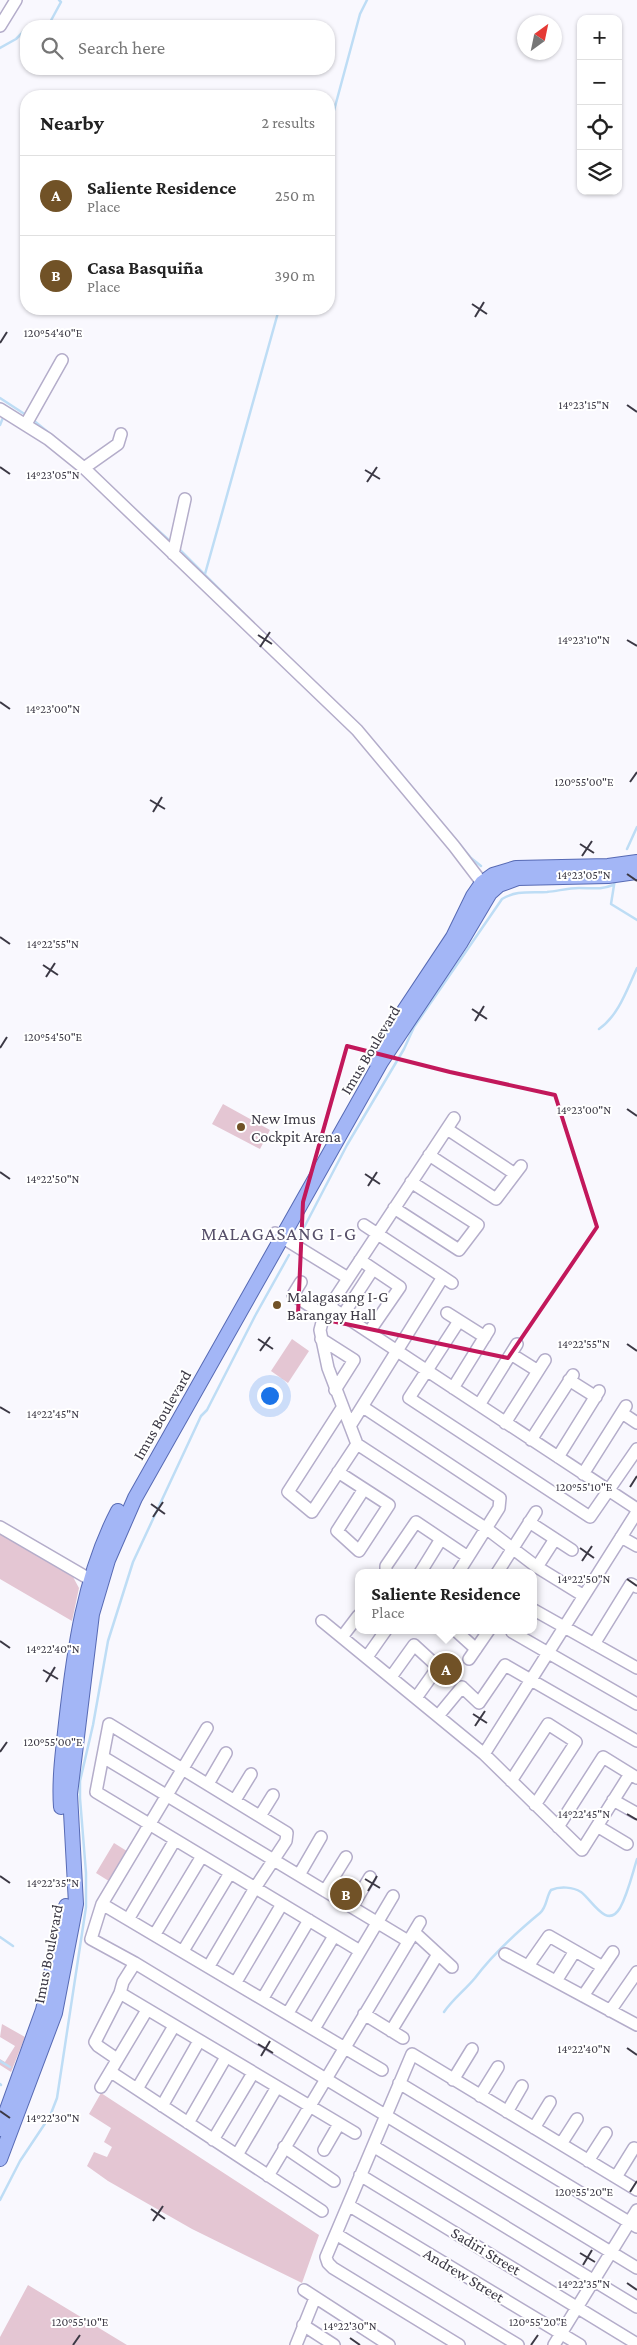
<!DOCTYPE html>
<meta charset="utf-8">
<style>
body{margin:0;font-family:"Crimson Pro",serif;background:#f6f6f6;color:#222}
.controls{position:absolute;right:15px;top:15px;display:grid;overflow:hidden;border-radius:10px;box-shadow:0 1px 4px #0004}
.controls button{width:45px;height:45px;display:grid;place-items:center;padding:0;border:0;border-bottom:1px solid #e0e0e0;background:#fff;color:#222;font:25px sans-serif}
.compass{position:absolute;left:517px;top:15px;width:45px;height:45px;border-radius:50%;background:#fff;box-shadow:0 1px 4px #0004;rotate:33deg}
.you{position:absolute;left:269px;top:1395px;width:18px;height:18px;margin:-12px;border:4px solid #fff;border-radius:50%;background:#1a73e8;box-shadow:0 0 0 8px #1a73e833}
.badge{display:grid;place-items:center;width:32px;height:32px;border-radius:50%;background:#715227;color:#fff;font-size:16px;font-weight:700}
.pin{position:absolute;translate:-50% -50%;border:2px solid #fff;box-shadow:0 1px 5px #0006}
.popup{position:absolute;left:355px;top:1569px;width:182px;height:65px;box-sizing:border-box;display:grid;place-content:center;border-radius:10px;background:#fff;filter:drop-shadow(0 1px 4px #0005);font-size:16px;white-space:nowrap;color:#767676}
.popup b{font-size:19px;color:#222}
.popup::after{content:'';position:absolute;left:50%;top:100%;margin-left:-10px;border:10px solid transparent;border-top-color:#fff}
.list{margin:0;padding:0;list-style:none}
h2{display:flex;justify-content:space-between;align-items:center;height:65px;margin:0;padding:0 20px;font-size:21px}
h2 small{font-size:16px;font-weight:400;color:#767676}
.list li{display:grid;grid-template-columns:32px 1fr auto;gap:15px;align-items:center;box-sizing:border-box;height:80px;padding:0 20px;border-top:1px solid #e0e0e0}
.list b{display:block;font-size:19px;white-space:nowrap}
.list p{margin:0;font-size:16px;white-space:nowrap;color:#767676}
.list em{font-size:16px;font-style:normal;color:#767676}
.icon{flex:none;width:28px;height:28px;fill:none;stroke:currentColor;stroke-width:2;stroke-linecap:round;stroke-linejoin:round}
.map{position:relative;flex:none;width:637px;height:2345px;overflow:hidden}
.search{position:absolute;background:#fff;box-shadow:0 1px 4px #0004;left:20px;top:20px;width:315px;height:55px;display:flex;align-items:center;gap:12px;box-sizing:border-box;padding:0 18px;border-radius:20px;color:#767676;font-size:19px}
.panel{position:absolute;background:#fff;box-shadow:0 1px 4px #0004;left:20px;top:90px;width:315px;height:225px;border-radius:20px}
.map>svg:first-child{display:block}
.green{fill:#e4c6d3}
.lines{fill:none;stroke-linecap:round;stroke-linejoin:round}
.stream{stroke:#beddf5;stroke-width:2.5}
.minor-casing{stroke:#b4adca;stroke-width:14}
.major-casing{stroke:#576ab4;stroke-width:16}
.minor{stroke:#fff;stroke-width:11}
.major{stroke:#a3b6f6;stroke-width:14}
.marked{fill:none;stroke:#c2185b;stroke-width:4;stroke-linejoin:round}
.ticks{fill:none;stroke:#3c3945;stroke-width:2}
.poi-dot{fill:#715227;stroke:#fff;stroke-width:2}
.labels{text-anchor:middle;dominant-baseline:central;stroke-width:4;stroke-linejoin:round;paint-order:stroke}
.street-label{font-size:16px;fill:#3c3945;stroke:#fff}
.poi-label{font-size:16px;fill:#3c3945;stroke:#fff;text-anchor:start}
.quarter-label{font-size:19px;letter-spacing:1px;fill:#57506a;stroke:#fff}
.ticks-label{font-size:12px;text-anchor:middle;fill:#3c3945;stroke:#fff;stroke-width:4;stroke-linejoin:round;paint-order:stroke}
</style>
<div class="map">
<svg width="637" height="2345" viewBox="0 0 637 2345">
<rect width="100%" height="100%" fill="#f9f8fe"/>
<path class="green" d="M223,1104l47,26 -10,19 -48,-25z
M292,1339l17,12 -21,32 -17,-12z
M0,1534l73,43 6,11 -7,33 -72,-42z
M114,1843l16,10 -18,30 -16,-10z
M2,2024l23,13 -14,35 -11,-7v-6l5,3 10,-16 -15,-9z
M101,2093l218,142 -17,48 -110,-54 -84,-48 -21,-15 7,-14 13,5 5,-10 -8,-5 7,-14 -22,-14z
M28,2285l99,60h-127v-8z"/>
<g class="lines">
<path class="stream" d="M48,26l13,-24 -2,-2
M0,48l16,-9 10,-10
M329,129l31,-115 7,-14
M0,398l26,17
M33,420l42,34
M0,425l4,-10
M129,504l42,38
M179,549l65,65
M205,574l74,-265
M376,744l95,114 10,8
M627,849l10,-22
M615,879l-4,25 26,16
M599,1029c20,-14 28,-40 38,-61
M297,1241l50,-96 57,-96 10,-22 88,-128c15,-9 28,-6 45,-7 11,-1 21,-4 32,-4 13,0 22,2 34,-3
M0,1937l13,9
M444,2012c9,-13 21,-22 31,-34 18,-24 42,-46 65,-65 7,-6 6,-16 11,-23 9,-4 22,-3 30,2 11,8 26,38 39,16 8,-15 12,-33 17,-49
M0,2061l10,6
M0,2084l1,1
M0,2200l20,-39 30,-45 7,-18 29,-191v-34l-6,-75v-17l13,-56 15,-84 25,-79 68,-146 6,-6 48,-94 34,-61"/>
<g class="minor-casing">
<path id="minor" d="M0,26l16,-26
M0,409l48,30 36,29 273,262 97,116 32,42
M26,424l36,-64
M84,468l34,-24 3,-10
M173,554l12,-55
M454,1118l-130,197 -4,15 8,38 29,76 130,85 50,38 47,29
M447,1129l68,45
M429,1155l67,44 25,-33
M394,1208l65,42 19,-25 -67,-43
M364,1225l88,58
M275,1233l73,45
M360,1260l40,27 -31,45
M301,1282l-8,13 31,20
M329,1306l308,203
M447,1313l38,24
M343,1315l30,-46
M459,1321l-50,77 181,119 47,-68
M321,1339l33,21 -19,30
M511,1354l27,17
M569,1380l27,17
M453,1388l36,-58
M479,1405l38,-61
M363,1407l137,91 -1,10 -41,65
M342,1408l-54,84 24,20 45,-68
M622,1413l15,10
M505,1423l40,-63
M350,1426l93,-149
M531,1440l42,-65
M558,1457l41,-66
M338,1472l51,33 -30,46 -22,-20 27,-42
M583,1474l43,-68
M529,1522l43,28
M0,1527l98,57
M621,1537l16,9
M537,1567l18,-28
M386,1573v-7l30,-44 52,35
M420,1573l21,-34
M497,1573l39,-61
M534,1610l103,58
M322,1621l162,133 98,96 48,-76
M455,1630l21,19
M512,1632l125,72
M342,1637l16,-21
M594,1644l37,-60 6,3
M367,1657l19,-27
M469,1659l20,-29
M391,1677l23,-32 24,22 -22,31
M438,1716l24,-29 17,16 26,-38 132,76
M207,1728l-105,176 -11,35 44,24 502,305
M484,1754l153,-242
M103,1757l305,184
M511,1781l37,-57 28,18 -41,63
M208,1784l18,-31
M235,1800l16,-26
M613,1800l23,13
M260,1816l13,-21
M597,1826l30,18
M558,1827l45,-70 34,21
M299,1875l22,-38
M325,1891l21,-34
M102,1904l280,166
M352,1907l18,-30
M129,1918l46,-78
M414,1932l38,35
M155,1934l47,-78
M183,1951l47,-78
M505,1954l132,71
M135,1963l-12,19 -3,11 235,140
M209,1966l46,-78 31,-47 1,-8 -178,-109 -13,68c88,53 176,106 264,159
M528,1966l21,-30 54,31
M556,1981l19,-30
M236,1982l46,-78
M583,1996l30,-44
M263,1998l46,-78
M610,2011l27,-39
M288,2013l46,-77
M364,2014l39,24
M314,2029l79,-133
M391,2031l47,-77
M117,2059l-19,-13 -3,-4 25,-49
M111,2072l211,139
M453,2080l19,-31
M399,2083l238,144
M101,2087l46,-77
M137,2089l37,-63
M480,2096l18,-29
M162,2106l37,-65
M507,2112l15,-26
M188,2123l38,-66
M534,2128l16,-26
M213,2140l40,-67
M561,2144l16,-25
M373,2146l264,161
M284,2147l50,34
M324,2150l15,-26
M237,2155l40,-68
M588,2161l18,-28
M360,2175l277,169
M268,2176l152,-254
M616,2177l18,-29
M348,2205l232,140
M336,2234l182,111
M304,2290l85,55
M303,2325l31,20
M296,2345l19,-47
M459,2345l-126,-77 -5,-5 -2,-6 86,-203 225,136
M554,2345l83,-135"/>
</g>
<g class="major-casing">
<path id="major" d="M372,1059l81,-122 20,-41 9,-13 11,-8 23,-7 92,-2 29,-4
M61,1807c-2,-28 2,-56 5,-84 8,-72 18,-147 52,-212
M0,2129l43,-119 23,-104
M0,2159l55,-146 21,-109 -6,-110 22,-180 16,-54 27,-62 246,-436 80,-120 29,-49 9,-8 19,-7 90,-2 29,-4"/>
</g>
<use href="#minor" class="minor"/>
<use href="#major" class="major"/>
</g>
<path class="marked" d="M347,1046l103,26 105,23 42,132 -89,131 -210,-44 5,-112z"/>
<path class="ticks" d="M472,304l15,10M475,317l9,-15M0,343l7,-11M627,405l10,7M0,467l10,7M365,470l15,9M367,482l10,-15M258,635l14,9M627,640l10,6M260,647l10,-15M0,702l10,7M630,782l7,-10M150,800l15,9M153,812l9,-15M580,844l14,9M582,856l10,-15M627,874l10,7M0,937l10,7M43,965l15,10M46,977l9,-14M472,1009l15,10M475,1021l9,-15M0,1048l7,-11M627,1109l10,7M0,1172l10,7M365,1174l15,10M368,1186l9,-14M258,1339l15,10M627,1344l10,7M260,1351l10,-14M0,1407l10,6M630,1487l7,-11M151,1504l14,10M153,1517l10,-15M580,1548l14,10M582,1561l10,-15M627,1579l10,7M0,1641l10,7M43,1670l15,9M46,1682l9,-15M473,1714l14,9M475,1726l10,-15M0,1752l7,-10M627,1814l10,6M0,1876l10,7M365,1879l15,9M368,1891l9,-15M258,2044l15,9M627,2048l10,7M261,2056l9,-15M0,2111l10,7M630,2192l7,-11M151,2209l14,10M153,2221l10,-15M580,2253l15,9M583,2265l9,-15M627,2283l10,7M350,2338l10,7M73,2345l7,-10M531,2345l7,-10"/>
<g class="poi-dot">
<circle cx="241" cy="1127" r="5"/>
<circle cx="277" cy="1305" r="5"/>
</g>
<g class="labels">
<g class="street-label">
<text transform="translate(370 1050) rotate(-59)">Imus Boulevard</text>
<text transform="translate(162 1415) rotate(-60)">Imus Boulevard</text>
<text transform="translate(48 1954) rotate(-79)">Imus Boulevard</text>
<text transform="translate(486 2251) rotate(31)">Sadiri Street</text>
<text transform="translate(464 2275) rotate(31)">Andrew Street</text>
</g>
<g class="poi-label">
<text x="251" y="1118">New Imus<tspan x="251" dy="18">Cockpit Arena</tspan></text>
<text x="287" y="1296">Malagasang I-G<tspan x="287" dy="18">Barangay Hall</tspan></text>
</g>
<g class="quarter-label">
<text x="279" y="1233">MALAGASANG I-G</text>
</g>
</g>
<g class="ticks-label">
<text x="53" y="337">120°54'40"E</text>
<text x="584" y="409">14°23'15"N</text>
<text x="53" y="479">14°23'05"N</text>
<text x="584" y="644">14°23'10"N</text>
<text x="53" y="713">14°23'00"N</text>
<text x="584" y="786">120°55'00"E</text>
<text x="584" y="879">14°23'05"N</text>
<text x="53" y="948">14°22'55"N</text>
<text x="53" y="1041">120°54'50"E</text>
<text x="584" y="1114">14°23'00"N</text>
<text x="53" y="1183">14°22'50"N</text>
<text x="584" y="1348">14°22'55"N</text>
<text x="53" y="1418">14°22'45"N</text>
<text x="584" y="1491">120°55'10"E</text>
<text x="584" y="1583">14°22'50"N</text>
<text x="53" y="1653">14°22'40"N</text>
<text x="53" y="1746">120°55'00"E</text>
<text x="584" y="1818">14°22'45"N</text>
<text x="53" y="1887">14°22'35"N</text>
<text x="584" y="2053">14°22'40"N</text>
<text x="53" y="2122">14°22'30"N</text>
<text x="584" y="2196">120°55'20"E</text>
<text x="584" y="2288">14°22'35"N</text>
<text x="80" y="2326">120°55'10"E</text>
<text x="538" y="2326">120°55'20"E</text>
<text x="350" y="2330">14°22'30"N</text>
</g>
</svg>
<div class="controls">
<button>+</button>
<button>−</button>
<button><svg class="icon" aria-label="locate" viewBox="0 0 24 24"><circle cx="12" cy="12" r="6"/><path d="M12 2v4M12 18v4M2 12h4M18 12h4"/></svg></button>
<button><svg class="icon" aria-label="layers" viewBox="0 0 24 24"><path d="M12 4l9 5-9 5-9-5zM3 14l9 5 9-5"/></svg></button>
</div>
<svg class="compass" viewBox="-18 -18 36 36"><path d="M0-13l5 13h-10z" fill="#e53935"/><path d="M0 13l5-13h-10z" fill="#767676"/></svg>
<div class="you"></div>
<div class="pin badge" style="left:446px;top:1669px">A</div>
<div class="popup"><b>Saliente Residence</b>Place</div>
<div class="pin badge" style="left:346px;top:1894px">B</div>
<div class="search"><svg class="icon" aria-label="search" viewBox="0 0 24 24"><circle cx="10" cy="10" r="6"/><path d="M15 15l6 6"/></svg>Search here</div>
<section class="panel">
<h2>Nearby<small>2 results</small></h2>
<ul class="list">
<li><span class="badge">A</span><div><b>Saliente Residence</b><p>Place</p></div><em>250 m</em></li>
<li><span class="badge">B</span><div><b>Casa Basquiña</b><p>Place</p></div><em>390 m</em></li>
</ul>
</section>
</div>
